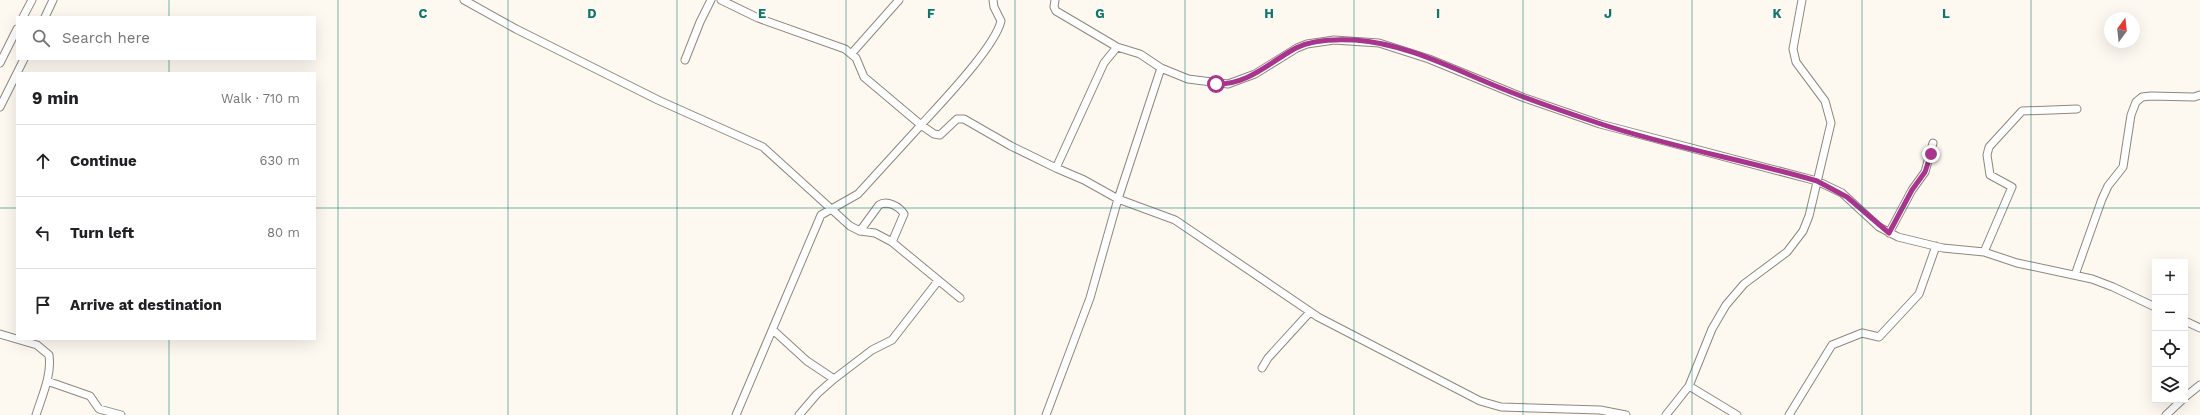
<!DOCTYPE html>
<meta charset="utf-8">
<style>
body{margin:0;font-family:"Work Sans",sans-serif;background:#f2f2f2;color:#202124}
.controls{position:absolute;right:12px;bottom:12px;display:grid;overflow:hidden;border-radius:0px;box-shadow:0 4px 16px #0002}
.controls button{width:36px;height:36px;display:grid;place-items:center;padding:0;border:0;border-bottom:1px solid #e0e0e0;background:#fff;color:#202124;font:20px sans-serif}
.compass{position:absolute;left:2104px;top:12px;width:36px;height:36px;border-radius:50%;background:#fff;box-shadow:0 4px 16px #0002;rotate:15deg}
.stop{position:absolute;width:12px;height:12px;margin:-9px;border:3px solid #a9348d;border-radius:50%;background:#fff}
.stop.end{background:#a9348d;border-color:#fff;box-shadow:0 1px 4px #0008}
.list{margin:0;padding:0;list-style:none}
h2{display:flex;justify-content:space-between;align-items:center;height:52px;margin:0;padding:0 16px;font-size:17px}
h2 small{font-size:13px;font-weight:400;color:#757577}
.list li{display:grid;grid-template-columns:26px 1fr auto;gap:12px;align-items:center;box-sizing:border-box;height:72px;padding:0 16px;border-top:1px solid #e0e0e0}
.list b{display:block;font-size:15px;white-space:nowrap}
.list em{font-size:13px;font-style:normal;color:#757577}
.icon{flex:none;width:22px;height:22px;fill:none;stroke:currentColor;stroke-width:2;stroke-linecap:round;stroke-linejoin:round}
.map{position:relative;flex:none;width:2200px;height:415px;overflow:hidden}
.search{position:absolute;background:#fff;box-shadow:0 4px 16px #0002;left:16px;top:16px;width:300px;height:44px;display:flex;align-items:center;gap:10px;box-sizing:border-box;padding:0 14px;border-radius:0px;color:#757577;font-size:15px}
.panel{position:absolute;background:#fff;box-shadow:0 4px 16px #0002;left:16px;top:72px;width:300px;height:268px;border-radius:0px}
.map>svg:first-child{display:block}
.lines{fill:none;stroke-linecap:round;stroke-linejoin:round}
.minor-casing{stroke:#90877c;stroke-width:9}
.minor{stroke:#fff;stroke-width:7}
.route{stroke:#a9348d;stroke-width:5}
.grid{fill:none;stroke:#0f766e;stroke-width:1;stroke-opacity:0.55}
.grid-label{font-size:13px;text-anchor:middle;font-weight:bold;fill:#0f766e;stroke:#fdf8f0;stroke-width:4;stroke-linejoin:round;paint-order:stroke}
</style>
<div class="map">
<svg width="2200" height="415" viewBox="0 0 2200 415">
<rect width="100%" height="100%" fill="#fdf8f0"/>
<g class="lines">
<g class="minor-casing">
<path id="minor" d="M464,0l52,29 142,71 105,47 87,79 10,5 15,2 17,9 68,56
M721,0l37,18 87,31 11,9 8,19 57,48 -63,69 -37,21 -85,200
M993,0l1,7 7,14c-6,26 -60,82 -80,104l13,9 6,1 17,-16h7l47,27 45,22 48,-105 13,-16 23,7 21,14 27,11 40,5 27,-10 42,-26 10,-4 27,-4 45,3 50,16 93,38 78,27 217,57 25,12 37,34 19,10 45,11 41,4 33,11 75,16 21,8 42,20
M1055,0l-1,7 2,4 61,36
M23,17l9,-17
M45,17l8,-17
M852,53l47,-53
M685,60l15,-38 11,-22
M0,63l17,-34
M1161,68l-43,131 57,21 143,97 162,84 21,6 99,3 26,5
M0,107l24,-48
M860,231l19,-26c8,-5 20,1 25,9l-12,28
M1889,233l23,-43 13,-18 8,-29
M1984,252l28,-65 -22,-12 -3,-20 2,-8 33,-36 55,-2
M2075,275l27,-76 6,-13 15,-19 8,-52 5,-13 6,-5 9,-1 43,1 6,-2
M2185,321l15,7
M773,330l34,31 27,18 38,-29 20,-10 46,-59
M0,334l37,11 12,10c3,20 -7,41 -13,60
M1262,368l6,-10 42,-46
M47,381l43,15 9,13 22,6
M1689,386l48,29
M2185,397l15,-12
M799,415l18,-21 17,-15
M1046,415l44,-117 28,-99 -34,-19 -28,-12
M1666,415l23,-29 23,-57 14,-24 18,-21 43,-32 16,-21 6,-15 22,-93 -6,-22 -29,-39 -3,-13 9,-49
M1789,415l43,-70 30,-12 17,4 40,-43 17,-48
M2166,415l16,-15"/>
</g>
<use href="#minor" class="minor"/>
</g>
<g class="lines">
<path class="route" d="M1216,84c32,1 54,-22 80,-36 17,-9 40,-9 59,-8 47,3 93,26 136,44 35,15 71,27 107,39 72,24 147,37 219,58l30,16 42,36 23,-43 13,-18 6,-18"/>
</g>
<path class="grid" d="M169,0v17M338,0v415M508,0v415M677,0v415M846,0v415M1015,0v415M1185,0v415M1354,0v415M1523,0v415M1692,0v415M1862,0v415M2031,0v415M169,59v14M0,208h17M315,208h1885M169,339v76"/>
<g class="grid-label">
<text x="423" y="18">C</text>
<text x="592" y="18">D</text>
<text x="762" y="18">E</text>
<text x="931" y="18">F</text>
<text x="1100" y="18">G</text>
<text x="1269" y="18">H</text>
<text x="1438" y="18">I</text>
<text x="1608" y="18">J</text>
<text x="1777" y="18">K</text>
<text x="1946" y="18">L</text>
</g>
</svg>
<div class="controls">
<button>+</button>
<button>−</button>
<button><svg class="icon" aria-label="locate" viewBox="0 0 24 24"><circle cx="12" cy="12" r="6"/><path d="M12 2v4M12 18v4M2 12h4M18 12h4"/></svg></button>
<button><svg class="icon" aria-label="layers" viewBox="0 0 24 24"><path d="M12 4l9 5-9 5-9-5zM3 14l9 5 9-5"/></svg></button>
</div>
<svg class="compass" viewBox="-18 -18 36 36"><path d="M0-13l5 13h-10z" fill="#e53935"/><path d="M0 13l5-13h-10z" fill="#757577"/></svg>
<div class="stop" style="left:1216px;top:84px"></div>
<div class="stop end" style="left:1931px;top:154px"></div>
<div class="search"><svg class="icon" aria-label="search" viewBox="0 0 24 24"><circle cx="10" cy="10" r="6"/><path d="M15 15l6 6"/></svg>Search here</div>
<section class="panel">
<h2>9 min<small>Walk · 710 m</small></h2>
<ul class="list">
<li><svg class="icon" aria-label="ahead" viewBox="0 0 24 24"><path d="M12 20V5M6 11l6-6 6 6"/></svg><div><b>Continue</b></div><em>630 m</em></li>
<li><svg class="icon" aria-label="left" viewBox="0 0 24 24"><path d="M17 20v-9H6M10 6l-5 5 5 5"/></svg><div><b>Turn left</b></div><em>80 m</em></li>
<li><svg class="icon" aria-label="arrive" viewBox="0 0 24 24"><path d="M6 21V4h12l-3 4 3 4H6"/></svg><div><b>Arrive at destination</b></div></li>
</ul>
</section>
</div>
